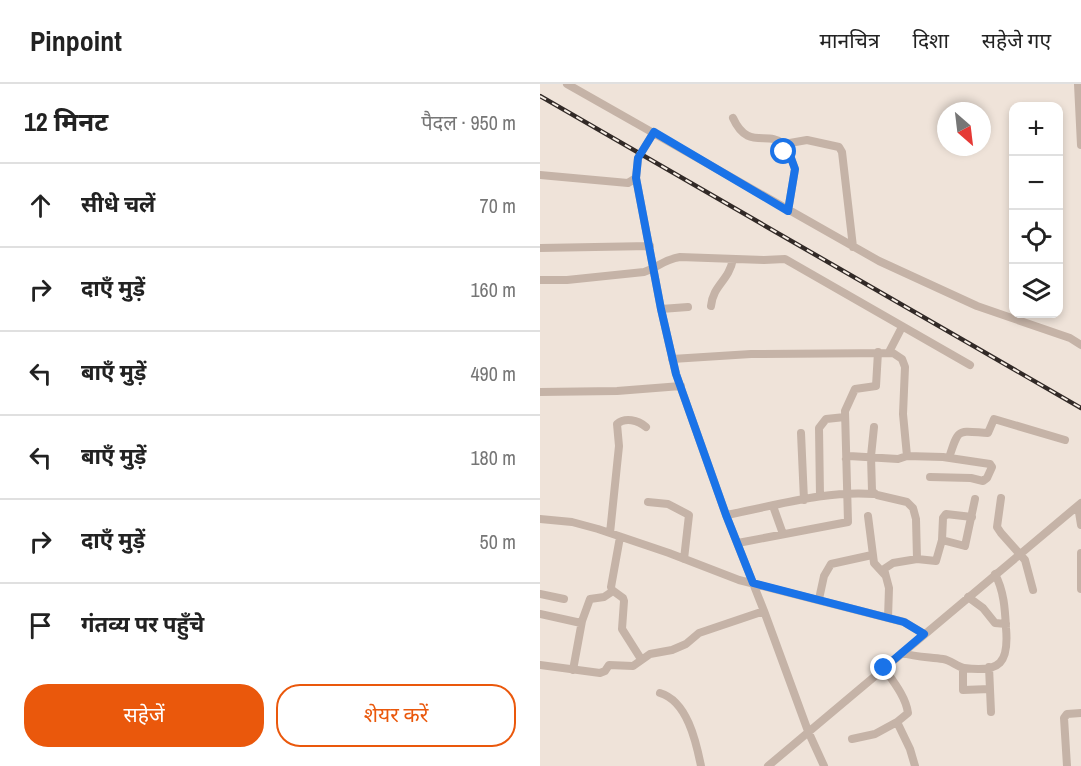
<!DOCTYPE html>
<html lang="hi">
<meta charset="utf-8">
<style>
body{margin:0;font-family:"Archivo Narrow","Noto Sans Devanagari",sans-serif;background:#f2f2f2;color:#222}
.controls{position:absolute;right:18px;top:18px;display:grid;overflow:hidden;border-radius:12px;box-shadow:0 3px 9px #0003}
.controls button{width:54px;height:54px;display:grid;place-items:center;padding:0;border:0;border-bottom:2px solid #e0e0e0;background:#fff;color:#222;font:30px sans-serif}
.compass{position:absolute;left:397px;top:18px;width:54px;height:54px;border-radius:50%;background:#fff;box-shadow:0 3px 9px #0003;rotate:152deg}
.stop{position:absolute;width:18px;height:18px;margin:-14px;border:4px solid #1a73e8;border-radius:50%;background:#fff}
.stop.end{background:#1a73e8;border-color:#fff;box-shadow:0 2px 6px #0008}
.list{margin:0;padding:0;list-style:none}
h2{display:flex;justify-content:space-between;align-items:center;height:78px;margin:0;padding:0 24px;font-size:26px}
h2 small{font-size:20px;font-weight:400;color:#767676}
.list li{display:grid;grid-template-columns:39px 1fr auto;gap:18px;align-items:center;box-sizing:border-box;height:84px;padding:0 24px;border-top:2px solid #e0e0e0}
.list b{display:block;font-size:22px;white-space:nowrap}
.list em{font-size:20px;font-style:normal;color:#767676}
.actions{display:flex;gap:12px;padding:18px 24px}
.actions a{flex:1;padding:14px 0;border:2px solid #ea580c;border-radius:24px;text-align:center;font-size:21px;color:#ea580c}
.actions .main{background:#ea580c;color:#fff}
.icon{flex:none;width:33px;height:33px;fill:none;stroke:currentColor;stroke-width:2;stroke-linecap:round;stroke-linejoin:round}
.map{position:relative;flex:none;width:541px;height:682px;overflow:hidden}
header{display:flex;align-items:center;gap:36px;box-sizing:border-box;height:84px;padding:0 30px;background:#fff;border-bottom:2px solid #e0e0e0}
header strong{font-size:28px}
nav{display:flex;gap:33px;margin-inline-start:auto;font-size:21px}
main{display:flex}
aside{flex:1;background:#fff}
.map>svg:first-child{display:block}
.lines{fill:none;stroke-linecap:round;stroke-linejoin:round}
.minor{stroke:#c5b3a7;stroke-width:8}
.rail-casing{stroke:#322a27;stroke-width:4.5}
.rail{stroke:#f7eee5;stroke-width:2;stroke-dasharray:7;stroke-linecap:butt}
.route{stroke:#1a73e8;stroke-width:8}
</style>
<header>
<strong>Pinpoint</strong>
<nav><a>मानचित्र</a><a>दिशा</a><a>सहेजे गए</a></nav>
</header>
<main>
<aside>
<h2>12 मिनट<small>पैदल · 950 m</small></h2>
<ul class="list">
<li><svg class="icon" aria-label="ahead" viewBox="0 0 24 24"><path d="M12 20V5M6 11l6-6 6 6"/></svg><div><b>सीधे चलें</b></div><em>70 m</em></li>
<li><svg class="icon" aria-label="right" viewBox="0 0 24 24"><path d="M7 20v-9h11M14 6l5 5-5 5"/></svg><div><b>दाएँ मुड़ें</b></div><em>160 m</em></li>
<li><svg class="icon" aria-label="left" viewBox="0 0 24 24"><path d="M17 20v-9H6M10 6l-5 5 5 5"/></svg><div><b>बाएँ मुड़ें</b></div><em>490 m</em></li>
<li><svg class="icon" aria-label="left" viewBox="0 0 24 24"><path d="M17 20v-9H6M10 6l-5 5 5 5"/></svg><div><b>बाएँ मुड़ें</b></div><em>180 m</em></li>
<li><svg class="icon" aria-label="right" viewBox="0 0 24 24"><path d="M7 20v-9h11M14 6l5 5-5 5"/></svg><div><b>दाएँ मुड़ें</b></div><em>50 m</em></li>
<li><svg class="icon" aria-label="arrive" viewBox="0 0 24 24"><path d="M6 21V4h12l-3 4 3 4H6"/></svg><div><b>गंतव्य पर पहुँचे</b></div></li>
</ul>
<div class="actions"><a class="main">सहेजें</a><a>शेयर करें</a></div>
</aside>
<div class="map">
<svg width="541" height="682" viewBox="0 0 541 682">
<rect width="100%" height="100%" fill="#efe3d9"/>
<g class="lines">
<path class="minor" d="M27,0l312,177 98,45 93,32 11,7
M538,0l3,61
M193,34c15,33 34,12 51,26
M0,91l88,8 8,-5 2,-20 16,-26
M96,94l25,131 15,65 50,141 38,96 44,120 16,35
M248,127l7,-42 -4,-11 -7,-6v-8l23,-4 32,7 3,5 11,95
M0,164l110,-2
M0,196h27l77,-8c15,-5 18,-12 36,-15l84,3 21,-1 185,106
M171,222c2,-21 18,-25 22,-47
M121,225l27,-2
M349,268l13,-25
M132,275l79,-5 142,-1 9,6 3,8 -2,47 4,42 36,1 47,7 2,3 -5,11 -4,3 -12,-3 -41,-1
M0,308l77,-1 64,-5
M334,343l-3,29 1,35 5,4 30,7 6,6 3,11 1,40 -24,4 -9,6 5,19 -1,30
M261,349l3,67
M409,374c10,-31 8,-27 39,-25l6,-14 71,21
M306,375l3,-3 49,3 9,-3
M280,412l-1,-68 7,-9 19,-2
M461,414l-4,29 4,6 24,27 8,30
M108,418l20,2 21,11 -5,44
M233,422l10,28
M538,422l3,19
M186,431c49,-9 99,-25 148,-21
M328,432l6,47 11,12
M0,435l32,3 26,7 71,24 70,27 165,42 20,12
M70,449l9,-87 -2,-22c8,-7 21,-4 29,3
M80,453l-9,50 1,3 11,8 1,3 -2,28 19,30
M402,456l1,-22 3,-4 26,3
M198,459l110,-21 -3,-111 10,-22 21,-3 2,-34
M541,469v36
M377,475l19,2 6,-21 23,6 10,-47
M0,510l24,5
M428,513l15,11 12,15 11,1
M279,515l5,-23 7,-12 41,-9
M0,530l41,9
M362,569c14,4 27,4 41,6 8,1 14,8 21,9 37,5 45,-6 42,-40 -1,-19 -2,-37 -11,-54
M0,581l60,8 5,-2 4,-6 24,1 17,-12 22,-4 14,-6 13,-11 65,-22
M449,583l2,45
M344,584c9,13 22,29 24,45l-11,9 13,27 5,17
M423,584v22l27,-1
M33,586l9,-49 8,-22 14,-2 9,-6
M120,609c27,8 36,48 41,73
M312,655l23,-5 22,-12
M228,682l313,-263
M527,682l-3,-48 3,-4 14,-1"/>
<g class="rail-casing">
<path id="rail" d="M0,12l541,312"/>
</g>
<use href="#rail" class="rail"/>
</g>
<g class="lines">
<path class="route" d="M244,68l7,6 4,11 -7,42 -134,-79 -16,26 -2,20 25,131 15,65 50,141 27,68 151,39 20,12 -40,34"/>
</g>
</svg>
<div class="controls">
<button>+</button>
<button>−</button>
<button><svg class="icon" aria-label="locate" viewBox="0 0 24 24"><circle cx="12" cy="12" r="6"/><path d="M12 2v4M12 18v4M2 12h4M18 12h4"/></svg></button>
<button><svg class="icon" aria-label="layers" viewBox="0 0 24 24"><path d="M12 4l9 5-9 5-9-5zM3 14l9 5 9-5"/></svg></button>
</div>
<svg class="compass" viewBox="-18 -18 36 36"><path d="M0-13l5 13h-10z" fill="#e53935"/><path d="M0 13l5-13h-10z" fill="#767676"/></svg>
<div class="stop" style="left:244px;top:68px"></div>
<div class="stop end" style="left:344px;top:584px"></div>
</div>
</main>
